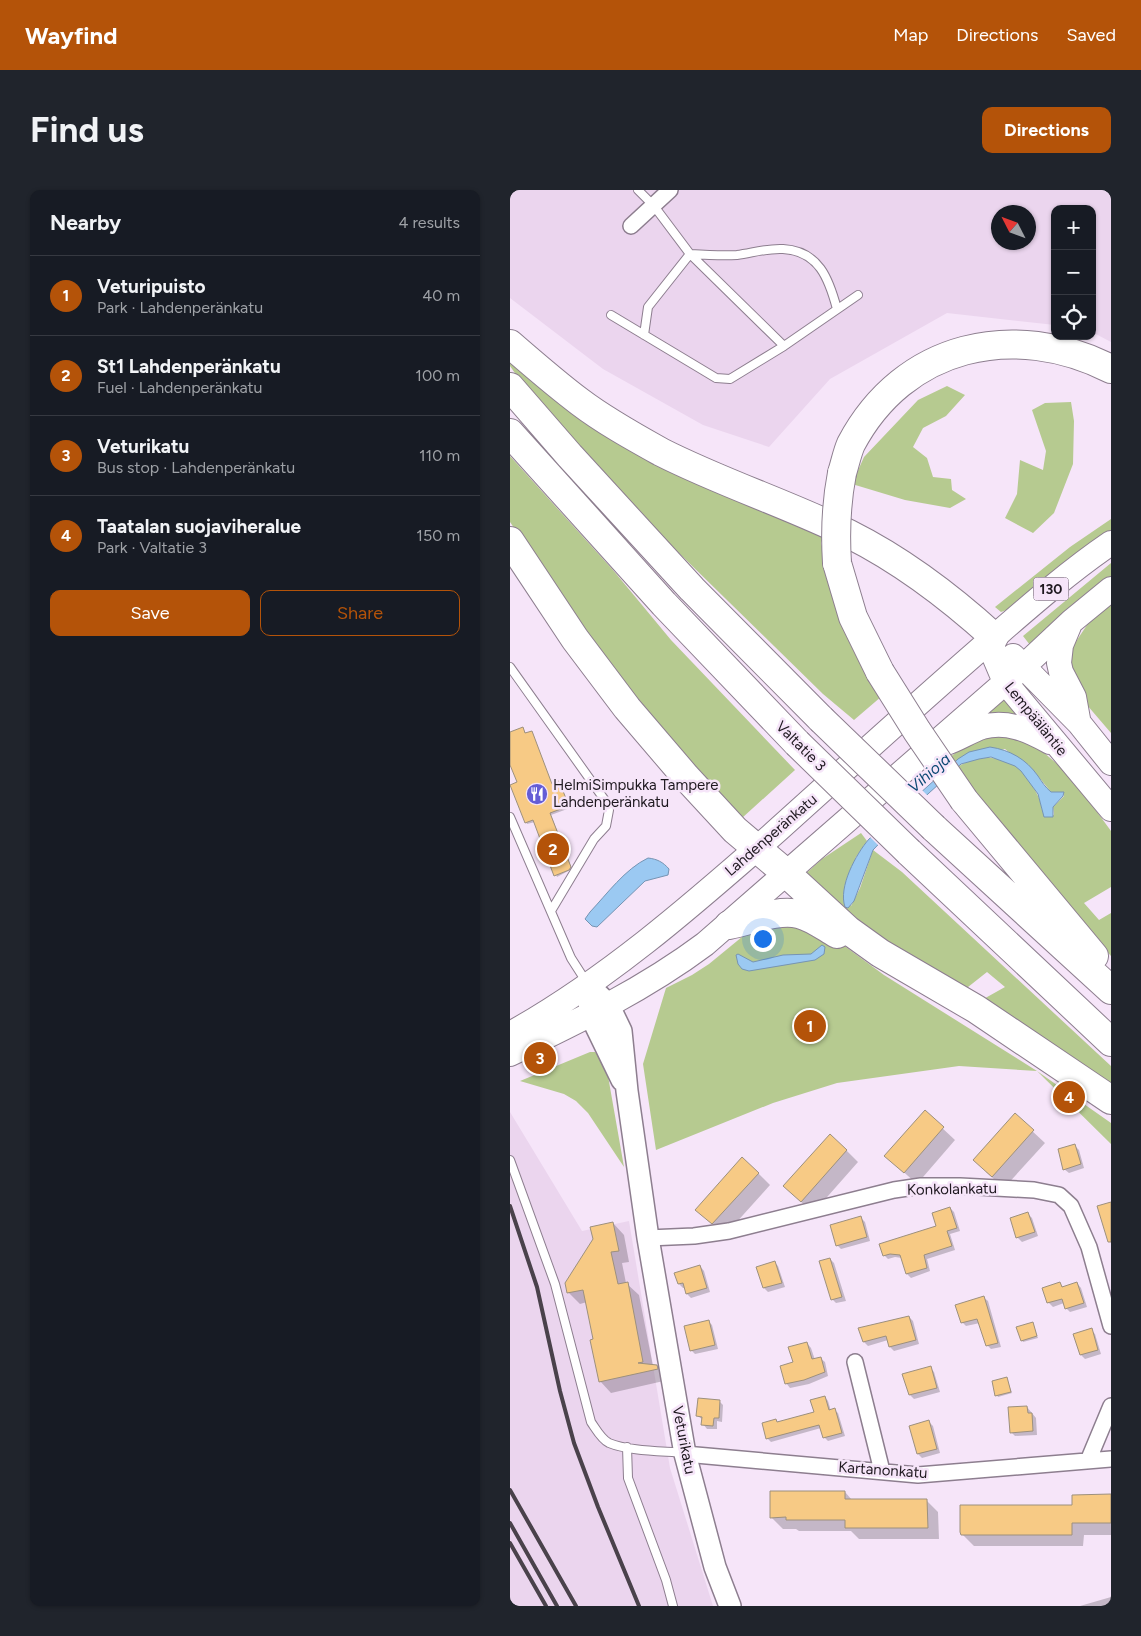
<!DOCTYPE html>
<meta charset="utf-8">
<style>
body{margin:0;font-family:Figtree,sans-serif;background:#20242c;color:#f1f3f6}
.controls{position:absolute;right:15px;top:15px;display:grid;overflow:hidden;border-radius:10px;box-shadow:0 1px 4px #0004}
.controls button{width:45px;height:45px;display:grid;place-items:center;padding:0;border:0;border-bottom:1px solid #363941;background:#171b24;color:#f1f3f6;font:25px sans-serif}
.compass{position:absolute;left:481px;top:15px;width:45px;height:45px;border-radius:50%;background:#171b24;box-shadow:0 1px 4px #0004;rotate:312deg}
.you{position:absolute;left:252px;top:748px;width:18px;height:18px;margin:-12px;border:4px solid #fff;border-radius:50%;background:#1a73e8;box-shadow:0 0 0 8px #1a73e833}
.badge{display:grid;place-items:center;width:32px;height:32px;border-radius:50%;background:#b45309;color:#fff;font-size:16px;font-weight:700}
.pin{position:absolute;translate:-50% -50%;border:2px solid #fff;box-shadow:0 1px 5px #0006}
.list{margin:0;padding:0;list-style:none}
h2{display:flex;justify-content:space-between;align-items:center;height:65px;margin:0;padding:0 20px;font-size:21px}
h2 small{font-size:16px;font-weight:400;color:#9ea1a6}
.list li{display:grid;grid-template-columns:32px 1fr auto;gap:15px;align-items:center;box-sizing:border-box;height:80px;padding:0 20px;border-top:1px solid #363941}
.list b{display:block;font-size:19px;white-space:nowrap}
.list p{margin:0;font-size:16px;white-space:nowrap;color:#9ea1a6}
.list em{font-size:16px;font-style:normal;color:#9ea1a6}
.actions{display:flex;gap:10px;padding:15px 20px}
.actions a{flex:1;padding:11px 0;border:1px solid #b45309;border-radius:10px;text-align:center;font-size:18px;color:#b45309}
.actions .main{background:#b45309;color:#fff}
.icon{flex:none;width:28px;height:28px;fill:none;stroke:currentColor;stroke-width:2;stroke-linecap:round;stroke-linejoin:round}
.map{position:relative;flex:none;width:601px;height:1416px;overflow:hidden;border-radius:10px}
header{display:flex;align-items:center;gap:30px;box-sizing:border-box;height:70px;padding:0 25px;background:#b45309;color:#fff}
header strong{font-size:24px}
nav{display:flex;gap:28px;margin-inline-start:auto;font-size:18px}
.intro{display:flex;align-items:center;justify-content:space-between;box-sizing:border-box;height:120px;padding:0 30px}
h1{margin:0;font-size:35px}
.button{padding:12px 22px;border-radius:10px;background:#b45309;color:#fff;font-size:18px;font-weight:700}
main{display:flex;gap:30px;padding:0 30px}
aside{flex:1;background:#171b24;border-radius:10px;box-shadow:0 1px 4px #0004}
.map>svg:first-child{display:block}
.built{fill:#ebd5ee;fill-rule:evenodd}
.green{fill:#b6ca90}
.water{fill:#9bc9f2;stroke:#7694b3}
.pier{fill:#f6e5f9}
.shadow{fill:#0003}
.building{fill:#f7ca85;stroke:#9d907d}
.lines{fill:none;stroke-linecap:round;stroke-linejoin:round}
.lane-casing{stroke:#8d7e8f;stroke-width:10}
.street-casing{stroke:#8d7e8f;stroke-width:18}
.secondary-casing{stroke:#8d7e8f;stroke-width:24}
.primary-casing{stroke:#8d7e8f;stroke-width:26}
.highway-casing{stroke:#8d7e8f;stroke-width:30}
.lane{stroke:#fff;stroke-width:8}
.street{stroke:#fff;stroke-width:15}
.secondary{stroke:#fff;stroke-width:21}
.primary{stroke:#fff;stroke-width:24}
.highway{stroke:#fff;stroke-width:28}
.rail{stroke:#4a424b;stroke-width:4}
.highway-bridge-casing{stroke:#8d7e8f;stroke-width:30;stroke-linecap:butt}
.highway-bridge{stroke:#fff;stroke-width:28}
.labels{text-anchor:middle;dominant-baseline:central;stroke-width:5;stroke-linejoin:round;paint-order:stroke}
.shield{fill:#f6e5f9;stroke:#605661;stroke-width:1}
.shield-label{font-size:14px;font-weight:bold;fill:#1f1920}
.street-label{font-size:15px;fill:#1f1920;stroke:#f6e5f9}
.poi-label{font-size:15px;fill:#1f1920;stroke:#f6e5f9;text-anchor:start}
.water-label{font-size:16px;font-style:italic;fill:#0c4974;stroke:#f6e5f9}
</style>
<header>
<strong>Wayfind</strong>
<nav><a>Map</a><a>Directions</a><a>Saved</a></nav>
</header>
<div class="intro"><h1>Find us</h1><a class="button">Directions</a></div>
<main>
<aside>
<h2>Nearby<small>4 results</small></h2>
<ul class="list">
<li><span class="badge">1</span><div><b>Veturipuisto</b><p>Park · Lahdenperänkatu</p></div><em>40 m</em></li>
<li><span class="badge">2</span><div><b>St1 Lahdenperänkatu</b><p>Fuel · Lahdenperänkatu</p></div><em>100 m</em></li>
<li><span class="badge">3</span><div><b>Veturikatu</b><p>Bus stop · Lahdenperänkatu</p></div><em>110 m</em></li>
<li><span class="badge">4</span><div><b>Taatalan suojaviheralue</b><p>Park · Valtatie 3</p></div><em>150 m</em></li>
</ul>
<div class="actions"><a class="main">Save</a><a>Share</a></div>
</aside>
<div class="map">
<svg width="601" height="1416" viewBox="0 0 601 1416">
<rect width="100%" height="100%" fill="#f6e5f9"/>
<path class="built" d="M0,0h601v152l-19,-10v-123h-37v116l-108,-12 -117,66 -61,68 -66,-22 -100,-56 -93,-71zM488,22h30v30h-30z
M0,922l72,119 47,-10 41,247 43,138h-203z"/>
<path class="green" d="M0,165l315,177 -4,11 11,39 50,114 -28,24 -31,-26 -185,-181 -121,-137 -7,-10z
M437,196l18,9 -19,21 -23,12 -10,19 14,11 6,19 18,2 1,11 14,9 -16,9 -45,-8 -53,-16 12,-27 54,-57z
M561,212l3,19 -1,43 -19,49 -21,20 -28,-15 12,-24 3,-34 23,10 3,-19 -14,-41 13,-7z
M0,266l103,114 58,70 124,130 -53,48 -69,-76 -37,-44 -65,-86 -61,-90z
M601,329v11l-99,78 -11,4 -6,-5 75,-60z
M601,373v13l-81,69 -7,-9z
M601,412v131l-24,-28 -18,-30 2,-26 18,-27z
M497,505l21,24 -47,-5z
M494,545l31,10 35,30 41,56v56l-27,16 15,17 12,-7v43l-88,-95 -68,-92c18,-14 44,-15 62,-2 6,4 9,10 13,15 6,10 11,17 12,28l12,5 -1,-8 11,-11 -1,-4h-12l-14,-17 -32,-26 -53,14 -3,-5c19,-15 31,-20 55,-23z
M351,643l6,8 -11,16 -12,33 7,16 9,-18 13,-38 29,22 209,194v22l-131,-87 25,-14 -18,-15 -24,19 -72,-43 -90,-70 21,-19z
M276,732l49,17 49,36 153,96 74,52v21l-74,-73 -78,-5 -122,17 -64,20 -117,47 -13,-86 23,-76 26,-13 17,-11 39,-32z
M80,862h5l3,3 10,21 16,91 -36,-54 -12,-12 -12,-7 -44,-13z"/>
<path class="water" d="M480,557c20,3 36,12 48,29 4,6 7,11 13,16h13l-1,4 -10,11v10h-9l-6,-23 -17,-23 -6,-5 -24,-9 -12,2 -18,5 -43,39 -45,47 -19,51 -6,7 -3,-1c-7,-20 11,-53 24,-68l89,-80 11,-7z
M138,668c9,1 15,4 21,11l-1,6 -23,6 -48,46 -5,-1 -7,-7 5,-7c17,-18 35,-43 58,-54z
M312,755l3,2 -1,7 -9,6 -66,11 -7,-2 -4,-5 -2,-9 2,-1 15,8 30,-7 28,-1z"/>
<path class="pier" d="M411,599l8,8 -50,49 -11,-11z"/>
<path class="shadow" d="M13,538l29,57 7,-3 1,2 10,24 -19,7 21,54 -15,8 -22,-55 -8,2 -1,-2 -8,-39 -8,-22v-28z
M415,922l30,28 -38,44 -19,-17z
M505,925l30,28 -41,45 -18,-16z
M565,956l4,4 5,18 -15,5 -5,-4z
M336,960l12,12 -45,51 -16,-15z
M248,983l12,12 -45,50 -16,-14z
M440,1018l4,4 6,19 -10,3 5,16 -28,9 3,12 -19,7 -4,-4 -5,-16 -7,-1 -7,2 -4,-4 53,-28z
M518,1024l4,4 6,18 -16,6 -4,-4 -7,-19z
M351,1028l4,4 5,19 -29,8 -4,-4z
M103,1033l11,12 5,27 -7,1 4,20 13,12 14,71h4l11,12v2l-57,13 -11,-12 -5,-41 -8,-38 -7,2 -12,-12z
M320,1069l4,4 12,38 -10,2 -4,-4z
M264,1072l4,4 7,21 -17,5 -4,-4 -7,-21z
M190,1076l4,5 6,21 -19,6 -4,-4 -2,-6h-2l-4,-4z
M567,1093l4,5 6,19 -17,5 -4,-4 -2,-5 -11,4 -4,-4 -5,-14 16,-5 4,4z
M473,1107l5,4 13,46 -10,2 -4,-4 -7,-22 -14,3 -4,-4z
M399,1127l4,4 6,23 -25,7 -4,-4 -2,-7 -20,6 -4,-4 -4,-13z
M198,1131l4,4 6,24 -23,5 -4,-4z
M523,1134l5,14 -15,4 -1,-2z
M581,1140l4,4 6,20 -16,5 -4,-4z
M297,1153l4,5 4,12 5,-2 5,4 3,14 -19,8 -19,4 -4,-5 9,-21z
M420,1177l4,5 6,20 -26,7 -4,-4z
M497,1189l5,14 -14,4 -1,-2z
M315,1207l3,4 3,10 3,-1 4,3 7,23 -17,5 -4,-4 -3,-9 -50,14 -4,-4 11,-15 38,-10z
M209,1211l4,4 -1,17 -5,-1v8h-10l-4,-5v-4l-5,-4z
M517,1217l9,11 1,17 -22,1 -4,-4z
M419,1232l4,4 7,27 -18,5 -4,-4z
M335,1302l7,8h74l12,12 1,27h-80l-8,-8h-52l-3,-2h-13l-12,-12z
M601,1306v39h-27l-1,11h-109l-12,-12z
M601,1407v9h-31z"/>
<path class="building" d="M13,537l2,6 7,-2 20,53 7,-3 10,25 -19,7 21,54 -2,3 -15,6 -21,-56 -8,3 -15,-38 7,-3 -7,-17v-33z
M415,920l19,17 -40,46 -20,-17z
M505,923l19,17 -42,47 -19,-17z
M320,944l17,16 -46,52 -18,-16z
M565,954l6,20 -18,6 -5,-21z
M232,967l17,16 -47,51 -17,-14z
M601,1012v40h-3l-11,-36z
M440,1017l7,21 -10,3 5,15 -28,9 3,13 -21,6 -6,-19 -10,-1 -7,2 -4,-12 57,-18 -4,-13z
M518,1022l7,20 -19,6 -6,-20z
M351,1026l6,21 -31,9 -6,-21z
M103,1032l6,29 -8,1 7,32 10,-2 15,80 -5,1 19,2 1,4 -59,13 -9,-42 3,-1 -10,-49 -16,3 -2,-10 28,-44 -3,-12z
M320,1068l12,39 -11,3 -12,-39z
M265,1071l7,22 -19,5 -7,-21z
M190,1075l7,23 -21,6 -3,-11 -5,1 -4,-11z
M550,1092l2,5 15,-5 7,21 -19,6 -3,-10 -15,4 -5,-15z
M474,1106l14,47 -12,3 -9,-27 -16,4 -6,-18z
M399,1126l7,24 -27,7 -3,-11 -23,6 -5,-14z
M199,1130l6,25 -25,6 -6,-25z
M523,1132l4,14 -16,5 -5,-14z
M582,1138l6,22 -18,5 -7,-21z
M297,1152l5,17 9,-2 4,15 -21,8 -19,4 -5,-18 13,-4 -5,-15z
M421,1176l6,22 -28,7 -7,-21z
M497,1187l4,15 -16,4 -3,-15z
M315,1206l4,14 6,-2 7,25 -19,5 -4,-13 -53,14 -4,-16 14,-4 1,3 37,-10 -4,-12z
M188,1208l22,2 -1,18h-5l-1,8 -12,-1 1,-8 -6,-1z
M517,1216l1,7h4l1,18 -23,2 -2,-26z
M419,1230l8,29 -20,5 -8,-28z
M260,1301h75v8h82l1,29h-83v-8h-59v-3l-16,1z
M601,1304v29h-39v12h-111l-1,-3v-27h112v-10z"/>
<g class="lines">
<g class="lane-casing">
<path id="lane" d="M101,125l105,63 14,1 54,-33 -94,-92 -36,-48 -16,-16
M134,145l4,-28 42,-53c16,1 32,2 47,1 15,-2 31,-7 46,-6 36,2 46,30 54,60
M274,156l74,-51
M0,477l94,132 5,11 -3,16 -12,13 -43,72
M0,627l61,141 16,25
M0,970l45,124 36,138c5,7 10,17 18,21 19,8 54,8 75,10
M117,1257l1,31 38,102 7,26"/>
</g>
<g class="street-casing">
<path id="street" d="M121,36l39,-36
M138,1048l46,-2 35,-5 165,-41 27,-4h39l74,4 25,5 12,11 18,41 22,79
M345,1172l27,109
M175,1264l233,21 193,-16
M578,1271l23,-55"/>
</g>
<g class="secondary-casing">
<path id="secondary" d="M78,795l20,19 13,27 6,60 21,147 37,216 30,113 15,39
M79,807l1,17 32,66"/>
</g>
<g class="primary-casing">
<path id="primary" d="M559,436l-8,19 -2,18 2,9 13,25 4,22
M484,447l-1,10 1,9 11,26 106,127
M503,466l66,67 32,40
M436,553c12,-4 24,-12 36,-16 25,-7 46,3 68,15
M0,844c95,-53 179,-126 261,-198 69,-62 137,-124 207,-185 43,-37 86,-76 133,-108
M0,864c67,-32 135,-65 195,-110l319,-278 48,-45 39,-32"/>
</g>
<g class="highway-casing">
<path id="highway" d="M0,154c23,20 46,40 70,58 25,19 54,35 81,50 61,31 127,52 188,82 54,27 101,63 145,103
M0,197l60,69 122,133 129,130
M0,243l154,171 133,139
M332,283c3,-9 5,-20 9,-29 53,-100 163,-124 260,-75
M0,351l65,98 52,69 59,69 49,53 51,43 62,57 32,23 96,56 135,91
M327,373l16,54 27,55
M454,610l130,156
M424,638l177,162
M399,662l202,190
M219,735c21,-4 48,-16 70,-11 13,3 26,13 38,20"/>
</g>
<use href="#lane" class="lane"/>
<use href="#street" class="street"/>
<use href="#secondary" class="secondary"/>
<use href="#primary" class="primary"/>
<use href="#highway" class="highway"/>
<path class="rail" d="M0,1016l27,81 23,104 14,52 24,64 41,99
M0,1300l66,116
M0,1333l47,83
M0,1353l36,63"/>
<g class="highway-bridge-casing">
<path id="highway-bridge" d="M327,373c-2,-31 -1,-59 5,-90
M370,482l37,59 47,69
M311,529l113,109
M287,553l112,109"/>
</g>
<use href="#highway-bridge" class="highway-bridge"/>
</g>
<defs>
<g id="restaurant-disc" transform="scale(1.125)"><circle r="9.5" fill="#645dd6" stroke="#f6e5f9"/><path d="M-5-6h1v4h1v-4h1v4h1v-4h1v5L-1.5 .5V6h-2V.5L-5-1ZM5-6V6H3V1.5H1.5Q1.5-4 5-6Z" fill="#fff"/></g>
</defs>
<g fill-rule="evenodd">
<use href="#restaurant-disc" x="27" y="604"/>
</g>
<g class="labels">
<rect class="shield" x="523.5" y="387.5" width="35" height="23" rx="4"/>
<g class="shield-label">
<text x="541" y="399">130</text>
</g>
<g class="street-label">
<text transform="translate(526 529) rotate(51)">Lempääläntie</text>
<text transform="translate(291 556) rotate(45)">Valtatie 3</text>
<text transform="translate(261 645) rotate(-41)">Lahdenperänkatu</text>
<text transform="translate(442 999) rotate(-1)">Konkolankatu</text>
<text transform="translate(174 1250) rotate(79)">Veturikatu</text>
<text transform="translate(373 1280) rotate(4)">Kartanonkatu</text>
</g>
<g class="poi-label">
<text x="43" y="595">HelmiSimpukka Tampere<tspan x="43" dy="17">Lahdenperänkatu</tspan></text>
</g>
<g class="water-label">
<text transform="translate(419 583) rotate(-41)">Vihioja</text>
</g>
</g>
</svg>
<div class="controls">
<button>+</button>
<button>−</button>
<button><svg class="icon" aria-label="locate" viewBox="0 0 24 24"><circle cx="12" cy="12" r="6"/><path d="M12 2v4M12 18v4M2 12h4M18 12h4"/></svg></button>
</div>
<svg class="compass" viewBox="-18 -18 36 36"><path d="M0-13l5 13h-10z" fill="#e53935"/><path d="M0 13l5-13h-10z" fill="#9ea1a6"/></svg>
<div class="you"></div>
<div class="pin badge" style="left:300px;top:836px">1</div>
<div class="pin badge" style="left:43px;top:659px">2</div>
<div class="pin badge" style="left:30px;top:868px">3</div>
<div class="pin badge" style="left:559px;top:907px">4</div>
</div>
</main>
